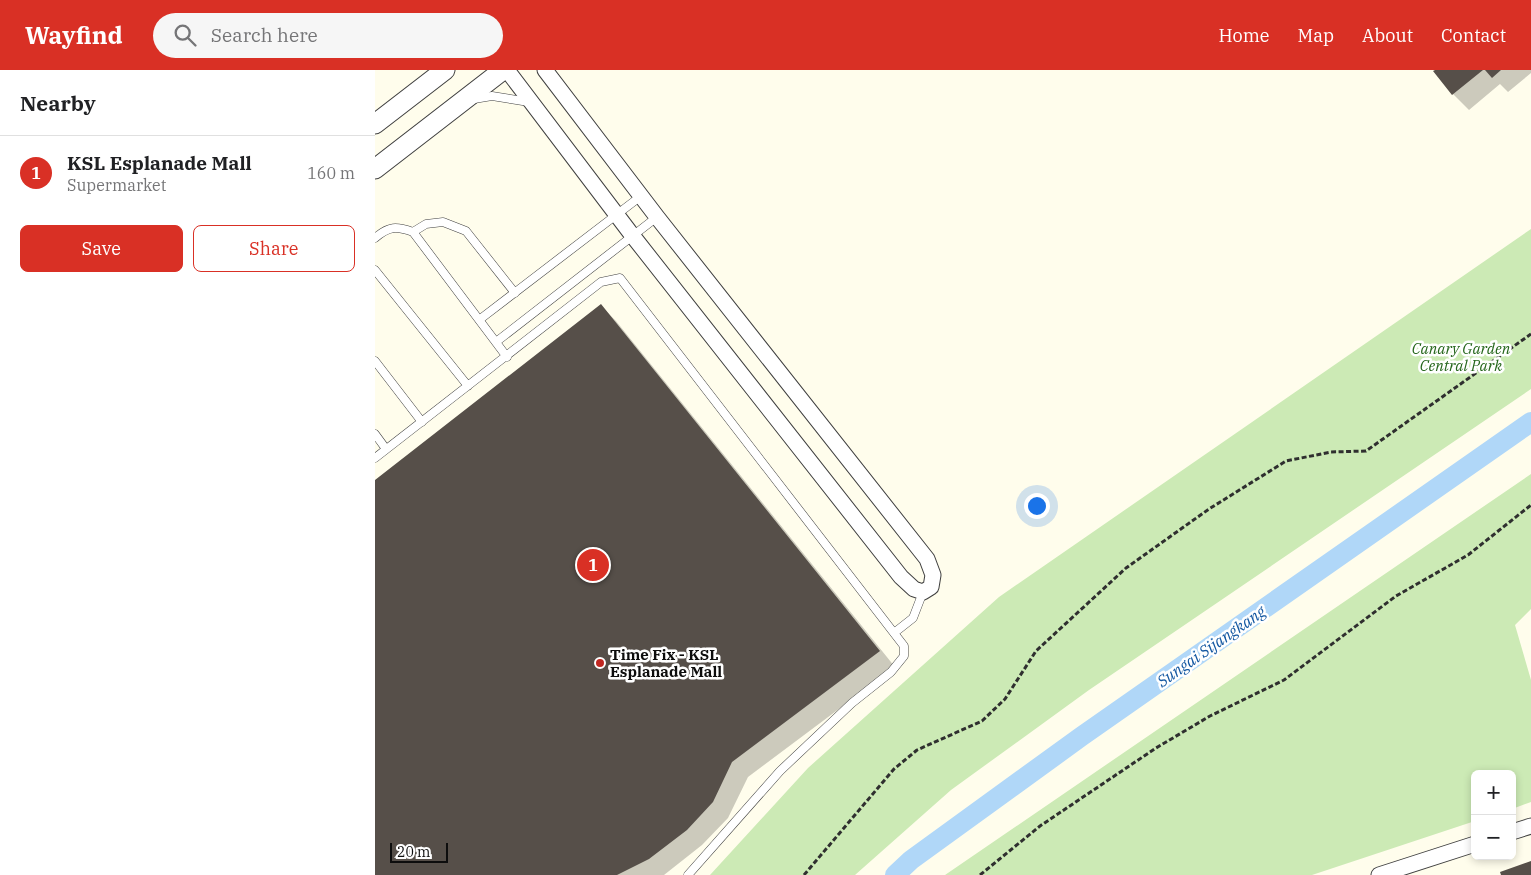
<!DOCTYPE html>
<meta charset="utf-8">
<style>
body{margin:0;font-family:"IBM Plex Serif",serif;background:#f6f6f6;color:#202124}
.controls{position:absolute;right:15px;bottom:15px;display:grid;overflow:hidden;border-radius:8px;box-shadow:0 2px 8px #0003}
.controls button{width:45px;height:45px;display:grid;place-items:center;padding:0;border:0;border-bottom:1px solid #e0e0e0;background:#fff;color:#202124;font:25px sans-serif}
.scale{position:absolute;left:15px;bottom:12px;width:58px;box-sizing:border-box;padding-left:5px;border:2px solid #0d0d0d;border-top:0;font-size:14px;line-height:18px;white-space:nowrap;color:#0d0d0d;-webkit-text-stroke:4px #fff;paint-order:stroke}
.you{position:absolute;left:661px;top:435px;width:18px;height:18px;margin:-12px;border:4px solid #fff;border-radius:50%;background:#1a73e8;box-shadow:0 0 0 8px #1a73e833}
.badge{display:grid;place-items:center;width:32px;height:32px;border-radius:50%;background:#d93025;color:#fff;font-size:16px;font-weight:700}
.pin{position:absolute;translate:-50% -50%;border:2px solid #fff;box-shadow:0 1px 5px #0006}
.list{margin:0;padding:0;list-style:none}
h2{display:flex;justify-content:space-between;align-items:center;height:65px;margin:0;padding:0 20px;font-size:21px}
h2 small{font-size:16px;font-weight:400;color:#757577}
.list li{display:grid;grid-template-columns:32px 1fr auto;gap:15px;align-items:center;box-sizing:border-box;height:75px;padding:0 20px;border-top:1px solid #e0e0e0}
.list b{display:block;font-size:19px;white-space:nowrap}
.list p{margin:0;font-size:16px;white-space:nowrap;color:#757577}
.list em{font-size:16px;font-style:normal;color:#757577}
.actions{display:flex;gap:10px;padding:15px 20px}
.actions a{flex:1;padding:11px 0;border:1px solid #d93025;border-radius:8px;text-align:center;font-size:18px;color:#d93025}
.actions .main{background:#d93025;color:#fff}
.icon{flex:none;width:28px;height:28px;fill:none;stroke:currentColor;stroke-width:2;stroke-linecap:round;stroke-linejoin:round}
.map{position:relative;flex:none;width:1156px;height:805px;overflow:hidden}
header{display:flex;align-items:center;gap:30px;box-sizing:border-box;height:70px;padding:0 25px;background:#d93025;color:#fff}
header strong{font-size:24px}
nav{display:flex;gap:28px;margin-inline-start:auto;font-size:18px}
.search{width:350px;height:45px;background:#f6f6f6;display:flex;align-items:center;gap:12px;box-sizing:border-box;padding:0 18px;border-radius:28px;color:#757577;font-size:19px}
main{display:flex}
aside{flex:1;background:#fff}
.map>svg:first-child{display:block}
.green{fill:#cceab5}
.shadow{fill:#0003}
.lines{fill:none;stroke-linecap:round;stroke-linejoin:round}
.canal{stroke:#b0d7f8;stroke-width:20}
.building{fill:#564f49}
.service-casing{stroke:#404040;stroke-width:9}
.minor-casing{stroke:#404040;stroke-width:17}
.tertiary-casing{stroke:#404040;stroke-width:21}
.path{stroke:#2f2f2f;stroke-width:3;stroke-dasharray:5 2.5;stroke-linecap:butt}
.service{stroke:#fff;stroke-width:8}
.minor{stroke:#fff;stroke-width:15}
.tertiary{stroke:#fff;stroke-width:19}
.poi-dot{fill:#c02721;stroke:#fff;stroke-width:2}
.labels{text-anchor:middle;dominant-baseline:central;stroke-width:5;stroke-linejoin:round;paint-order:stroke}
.park-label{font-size:15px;font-style:italic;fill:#25661b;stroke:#fff}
.poi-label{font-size:15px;font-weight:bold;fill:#0d0d0d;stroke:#fff;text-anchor:start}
.water-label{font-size:16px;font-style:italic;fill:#1357a1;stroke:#fff}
</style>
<header>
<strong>Wayfind</strong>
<div class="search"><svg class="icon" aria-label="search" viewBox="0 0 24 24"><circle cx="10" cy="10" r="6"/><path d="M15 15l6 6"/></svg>Search here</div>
<nav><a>Home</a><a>Map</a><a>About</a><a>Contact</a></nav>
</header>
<main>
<aside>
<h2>Nearby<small></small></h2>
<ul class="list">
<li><span class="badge">1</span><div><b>KSL Esplanade Mall</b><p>Supermarket</p></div><em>160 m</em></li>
</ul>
<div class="actions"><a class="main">Save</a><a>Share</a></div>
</aside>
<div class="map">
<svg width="1156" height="805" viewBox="0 0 1156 805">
<rect width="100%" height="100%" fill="#fffdec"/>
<path class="green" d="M1156,159v160l-442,301 -138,100 -96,85h-145l98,-107 191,-171z
M1156,404v135l-16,16 16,55v122l-19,7v-35h-37v47l-163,54h-367z"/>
<path class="shadow" d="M1061,0h95v3l-23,19 -8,-8 -31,26 -16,-16z
M226,236l15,15 279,346 -147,110 -20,41 -26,27 -38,30h-289v-394z"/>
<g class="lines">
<path class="canal" d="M520,805l16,-15 171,-124 449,-314"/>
</g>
<path class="building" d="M1060,0h48l-31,25 -19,-24z
M1110,0h16l-9,8z
M226,234l279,347 -148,111 -19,40 -26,28 -38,29 -32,16h-242v-395z
M1156,791v14h-30l-1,-3z"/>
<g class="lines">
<g class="service-casing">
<path id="service" d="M99,29l18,-3 37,6
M38,162l13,-8 17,-2 23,9 49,62
M0,168c14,-12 21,-12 38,-6l94,125
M0,200l93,116
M104,250l162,-124
M121,272l161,-125
M0,291l47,61
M0,364l11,15
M0,388l226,-176 19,-4 284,368v10l-13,16 -39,31 -72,68 -92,104
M519,563l19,-15 10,-26"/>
</g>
<g class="minor-casing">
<path id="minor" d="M132,0l125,165 269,342 13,12 9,3 8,-5 2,-12 -6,-16 -270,-342 -112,-147
M1137,762l19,-6
M1004,805l96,-31"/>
</g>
<g class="tertiary-casing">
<path id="tertiary" d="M0,54l70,-54
M0,99l128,-99"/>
</g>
<path class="path" d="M429,805l90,-106 23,-19 65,-29 23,-22 31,-48 90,-83 83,-59 77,-48 45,-9 35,-1 165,-117
M605,805l60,-49 116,-78 54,-32 74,-36 112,-84 72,-41 63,-50"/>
<use href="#service" class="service"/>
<use href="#minor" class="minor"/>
<use href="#tertiary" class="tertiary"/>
</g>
<circle class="poi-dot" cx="225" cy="593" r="5"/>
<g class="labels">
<g class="park-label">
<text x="1086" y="278">Canary Garden<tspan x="1086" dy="17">Central Park</tspan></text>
</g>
<g class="poi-label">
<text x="235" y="584">Time Fix - KSL<tspan x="235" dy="17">Esplanade Mall</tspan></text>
</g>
<g class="water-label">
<text transform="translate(836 576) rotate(-35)">Sungai Sijangkang</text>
</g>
</g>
</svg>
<div class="controls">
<button>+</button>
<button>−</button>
</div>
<div class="scale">20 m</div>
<div class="you"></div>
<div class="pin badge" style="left:218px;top:495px">1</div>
</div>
</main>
